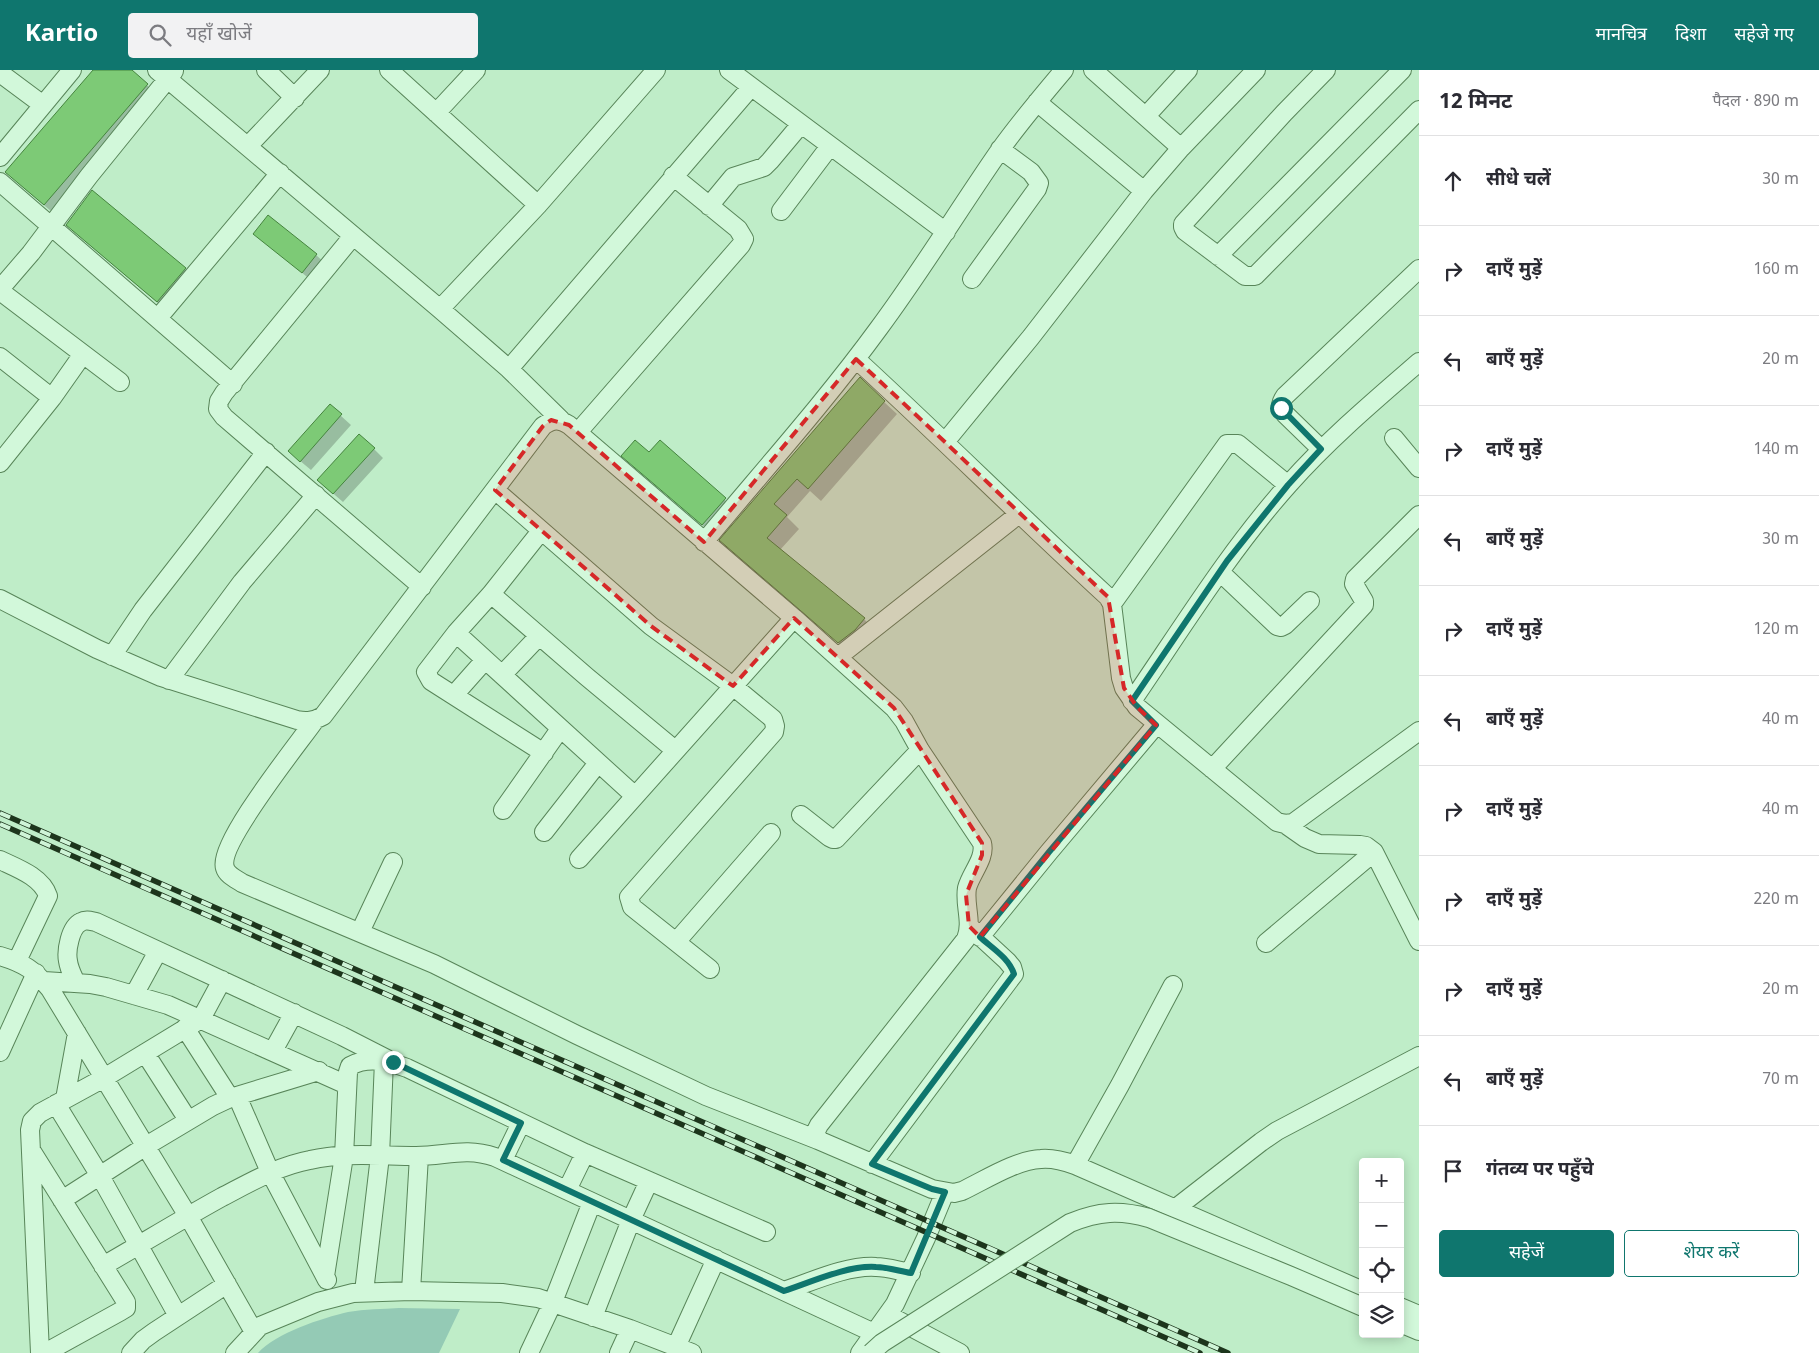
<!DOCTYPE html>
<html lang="hi">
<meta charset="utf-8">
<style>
body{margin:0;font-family:Georgia,"Noto Sans Devanagari",serif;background:#f2f2f3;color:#2b2b33}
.controls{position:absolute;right:15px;bottom:15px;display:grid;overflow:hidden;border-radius:5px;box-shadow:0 2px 12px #0003}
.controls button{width:45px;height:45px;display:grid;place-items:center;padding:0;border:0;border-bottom:1px solid #e1e1e2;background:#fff;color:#2b2b33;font:25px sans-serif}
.stop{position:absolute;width:15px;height:15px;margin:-11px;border:4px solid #0f766e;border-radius:50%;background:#fff}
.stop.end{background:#0f766e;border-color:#fff;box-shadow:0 1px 5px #0008}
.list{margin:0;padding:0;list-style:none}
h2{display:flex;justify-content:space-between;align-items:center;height:65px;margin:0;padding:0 20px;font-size:21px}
h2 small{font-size:16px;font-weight:400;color:#7c7c81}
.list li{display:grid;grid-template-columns:32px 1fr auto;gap:15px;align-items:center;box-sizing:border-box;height:90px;padding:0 20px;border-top:1px solid #e1e1e2}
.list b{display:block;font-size:19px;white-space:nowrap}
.list em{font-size:16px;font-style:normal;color:#7c7c81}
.actions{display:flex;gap:10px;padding:15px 20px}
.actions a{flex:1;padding:11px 0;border:1px solid #0f766e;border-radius:5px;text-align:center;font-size:18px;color:#0f766e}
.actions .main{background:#0f766e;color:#fff}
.icon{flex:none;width:28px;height:28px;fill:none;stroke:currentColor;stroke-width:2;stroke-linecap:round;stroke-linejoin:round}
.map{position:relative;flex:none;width:1419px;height:1283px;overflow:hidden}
header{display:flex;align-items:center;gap:30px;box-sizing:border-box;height:70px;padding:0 25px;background:#0f766e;color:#fff}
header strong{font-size:24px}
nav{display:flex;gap:28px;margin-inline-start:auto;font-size:18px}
.search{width:350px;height:45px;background:#f2f2f3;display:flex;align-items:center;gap:12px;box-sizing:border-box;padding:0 18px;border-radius:5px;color:#7c7c81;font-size:19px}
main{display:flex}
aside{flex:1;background:#fff}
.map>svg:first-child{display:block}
.green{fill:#94cab5}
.shadow{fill:#0003}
.building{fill:#7dca76;stroke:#45843e}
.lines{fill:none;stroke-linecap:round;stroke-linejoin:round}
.minor-casing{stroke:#588559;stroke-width:20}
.minor{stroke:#d2f8da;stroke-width:18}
.rail-casing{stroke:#1d351c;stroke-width:5.5}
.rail{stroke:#cff4d7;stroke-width:4;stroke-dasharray:11;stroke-linecap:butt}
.minor-bridge-casing{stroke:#588559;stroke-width:20;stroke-linecap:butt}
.minor-bridge{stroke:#d2f8da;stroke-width:18}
.route{stroke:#0f766e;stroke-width:6}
.marked{fill:#d62828;fill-opacity:0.2;stroke:#d62828;stroke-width:4;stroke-dasharray:10 6;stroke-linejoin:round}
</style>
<header>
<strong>Kartio</strong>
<div class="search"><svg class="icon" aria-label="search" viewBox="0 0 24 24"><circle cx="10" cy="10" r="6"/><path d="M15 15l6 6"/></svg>यहाँ खोजें</div>
<nav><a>मानचित्र</a><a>दिशा</a><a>सहेजे गए</a></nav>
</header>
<main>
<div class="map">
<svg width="1419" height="1283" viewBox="0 0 1419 1283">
<rect width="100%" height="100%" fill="#bfedc8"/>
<path class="green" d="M399,1238l61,1 -21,44h-181c18,-20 64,-35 90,-41 17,-3 34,-3 51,-4z"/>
<path class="shadow" d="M95,0h35l30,27 -102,120 -38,-32z
M92,122l93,77 13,13 -27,32 -91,-77 -13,-12z
M268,147l48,38 10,9 -14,17 -57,-47z
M884,332l13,12 -76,87 -11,-10 -23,26 12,12 -19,21 84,69 13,13 -25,23 -131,-115z
M330,336l21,19 -40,45 -12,-10z
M660,371l78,71 -22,25 -81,-69z
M374,379l9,9 -40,44 -15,-13z"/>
<path class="building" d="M93,0h39l16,14 -104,121 -39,-33z
M92,120l94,78 -29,34 -91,-77z
M268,145l49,39 -15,19 -49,-39z
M860,307l25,24 -77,88 -11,-10 -23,25 13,11 -20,23 98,80 -10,12 -17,13 -119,-103z
M330,334l12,10 -42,48 -12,-11z
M359,364l16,14 -42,46 -16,-14z
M635,370l14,12 11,-12 66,58 -24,27 -81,-69z"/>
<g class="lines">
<g class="minor-casing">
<path id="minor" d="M157,0l283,239 69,60 52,51
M266,0l29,28
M389,0l149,135
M729,0l217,162
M1093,0l88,78
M1326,0l-42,43 -101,111v3l2,4 60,45h10l164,-166
M0,3l43,32
M1037,32l107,89
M436,43l40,-43
M1146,46l42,-46
M248,76l72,-76
M0,87l72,-87
M0,112l233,202
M709,136l24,-29 31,-10 6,-6 31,-37
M781,141l49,-65
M353,166l-129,157 -5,8 -1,8 6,8 198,170
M1218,186l184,-186
M972,209l65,-90 2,-6 -8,-11 -31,-23
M0,219l31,-36 58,-77 85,-105
M0,221l120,91
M440,239l98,-104 118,-135
M158,248l122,-145
M0,287l52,41
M856,289c85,78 167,160 252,238l4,7 1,8 8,66 3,10 13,19 140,115 8,2 8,-1 126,-92
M509,299l242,-282
M578,362l163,-187 3,-6 -6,-10 -65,-53
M1394,368l25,30
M945,372l86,-105 113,-146 37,-43 75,-78
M1321,379l-36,-35c-5,-7 -5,-11 0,-18l134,-127
M0,393l52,-65 31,-44
M495,420l156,136 82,60 40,33 2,7 -1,6 -145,165 3,10 78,62
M541,461l-50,63 -35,39 -30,39 5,9 113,72
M704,472c59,-71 121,-140 175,-214 43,-58 80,-119 121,-178 20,-28 42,-54 64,-80
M1220,502l57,54 4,1 4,-2 25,-24
M491,524l96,83 88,73
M0,529l97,50 64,28 136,43c10,2 17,1 26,-4l220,-290c10,-7 16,-7 26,-1l225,193 100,90 10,13 16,29 62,93c4,15 -11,30 -15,45 -3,17 6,34 -1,51l-147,186 -3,6 2,9 114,49 22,4 8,-2c23,-11 54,-31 79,-32 12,-1 23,2 34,6l288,126
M1112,534l115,-160h11l50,41
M456,563l179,163
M112,586l31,-46 123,-158
M838,587l181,-143
M502,605l37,-39
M169,610l73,-98 74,-87
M454,625l31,-35
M1132,631c50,-73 98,-151 157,-217 40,-45 85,-83 130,-122
M315,650c-16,23 -98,124 -90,148 2,7 11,11 17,15l192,81 143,71 129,61 112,44
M1212,699l152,-164v-4l-10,-17 1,-5 64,-64
M503,740l57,-81
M801,745l28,22 4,2h3l84,-89
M1285,754l20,14 14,6 41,1 6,1 8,6 45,89
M544,762l54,-69
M579,789l215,-241
M0,790c17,8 42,17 48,36l-31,65
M360,862l33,-70
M980,867l69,-85 107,-127
M676,872l95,-109
M1266,873l108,-91
M0,886c24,7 34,14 50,33l138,227 66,116
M44,911l46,3 16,3 62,18 179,80
M76,913c-3,-7 -7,-14 -8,-22 -2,-10 2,-34 13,-39 5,-3 10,-1 15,0l246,114 45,23
M134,925l24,-44
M185,958l45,70
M273,981l21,-38
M0,982l36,-79
M145,983l43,67
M237,1026l33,76 57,108
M65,1029l12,-66
M56,1034l44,72 78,140
M31,1080l95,152v6l-5,3 -76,42
M503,1090l18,-37
M872,1094l142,-190 -2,-7 -5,-6 -38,-35
M1075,1095l45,-80 53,-100
M567,1120l18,-37
M62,1130l84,-54 67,-40 17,-8 89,-27
M1176,1138l85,-66 16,-11 142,-75
M103,1196c40,-23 79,-47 119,-69 29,-15 56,-31 88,-37 34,-8 71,-4 106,-4 30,0 49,-9 79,1l379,176
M325,1206l19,-120 4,-84 2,-6c18,-10 39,-5 57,2l178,85 181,79
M411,1221l8,-135
M784,1221c27,-9 63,-26 92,-24 11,0 23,4 35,6
M364,1222l16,-136 4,-95
M1400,1237l19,8
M888,1245l72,38
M593,1247l38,-97 18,-39
M1400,1253l19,8
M676,1277l40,-88
M40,1283l-10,-223 2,-9 8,-8 64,-35 97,-59 21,-39
M131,1283l12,-13 11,-8 73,-48
M235,1283l25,-27 58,-24 35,-9 58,-2 91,2 36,5 92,31 62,24
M529,1283l24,-51 39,-100
M619,1283l11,-24
M860,1283l35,-49 31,-66 19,-46"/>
</g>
<use href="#minor" class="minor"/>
<g class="rail-casing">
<path id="rail" d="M0,743l1228,540
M0,754l1200,529"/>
</g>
<use href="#rail" class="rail"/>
<g class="minor-bridge-casing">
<path id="minor-bridge" d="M871,1283l11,-10 188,-120c29,-12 50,-13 79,-5l142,58 72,31"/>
</g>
<use href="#minor-bridge" class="minor-bridge"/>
</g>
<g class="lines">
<path class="route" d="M393,992l128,61 -18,37 281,131c27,-9 64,-26 92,-24 11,0 23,4 35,6l34,-81 -13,-3 -60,-25 142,-190c-5,-16 -22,-26 -34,-37l69,-85 107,-127 -24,-24 95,-140 61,-76 33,-36 -40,-41"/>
</g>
<path class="marked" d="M856,289l89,83 163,155 16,91 13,19 19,18 -176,212 -11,-11 -3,-31 16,-40v-12l-88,-135 -100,-90 -61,68 -82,-60 -156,-136 48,-64 8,-6 18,5 135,117z"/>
</svg>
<div class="controls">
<button>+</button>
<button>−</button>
<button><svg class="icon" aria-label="locate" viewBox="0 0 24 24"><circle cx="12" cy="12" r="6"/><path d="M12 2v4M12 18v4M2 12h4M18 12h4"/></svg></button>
<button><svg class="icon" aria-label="layers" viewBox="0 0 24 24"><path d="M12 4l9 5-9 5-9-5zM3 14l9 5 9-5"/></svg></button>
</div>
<div class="stop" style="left:1281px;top:338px"></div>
<div class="stop end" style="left:393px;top:992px"></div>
</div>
<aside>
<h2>12 मिनट<small>पैदल · 890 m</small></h2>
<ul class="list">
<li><svg class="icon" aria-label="ahead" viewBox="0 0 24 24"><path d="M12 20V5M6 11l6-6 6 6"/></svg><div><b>सीधे चलें</b></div><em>30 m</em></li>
<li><svg class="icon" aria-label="right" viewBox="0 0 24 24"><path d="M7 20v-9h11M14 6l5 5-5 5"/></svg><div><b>दाएँ मुड़ें</b></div><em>160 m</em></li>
<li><svg class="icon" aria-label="left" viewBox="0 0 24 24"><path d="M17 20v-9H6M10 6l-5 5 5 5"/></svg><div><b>बाएँ मुड़ें</b></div><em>20 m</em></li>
<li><svg class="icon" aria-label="right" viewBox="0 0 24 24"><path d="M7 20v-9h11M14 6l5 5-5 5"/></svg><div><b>दाएँ मुड़ें</b></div><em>140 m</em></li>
<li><svg class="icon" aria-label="left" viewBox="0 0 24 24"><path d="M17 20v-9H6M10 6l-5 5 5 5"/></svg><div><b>बाएँ मुड़ें</b></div><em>30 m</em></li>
<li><svg class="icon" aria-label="right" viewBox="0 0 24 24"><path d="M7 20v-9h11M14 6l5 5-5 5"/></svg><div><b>दाएँ मुड़ें</b></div><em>120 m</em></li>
<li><svg class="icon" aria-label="left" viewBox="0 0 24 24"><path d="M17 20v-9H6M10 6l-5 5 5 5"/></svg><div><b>बाएँ मुड़ें</b></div><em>40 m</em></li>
<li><svg class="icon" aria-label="right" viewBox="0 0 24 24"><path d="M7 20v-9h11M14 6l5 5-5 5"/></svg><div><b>दाएँ मुड़ें</b></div><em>40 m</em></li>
<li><svg class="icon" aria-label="right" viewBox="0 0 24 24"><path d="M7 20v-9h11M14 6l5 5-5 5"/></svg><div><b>दाएँ मुड़ें</b></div><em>220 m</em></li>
<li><svg class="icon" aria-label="right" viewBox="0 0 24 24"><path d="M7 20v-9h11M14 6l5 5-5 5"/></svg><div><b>दाएँ मुड़ें</b></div><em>20 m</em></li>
<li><svg class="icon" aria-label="left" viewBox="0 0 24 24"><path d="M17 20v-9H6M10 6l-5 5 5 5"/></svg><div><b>बाएँ मुड़ें</b></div><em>70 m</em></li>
<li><svg class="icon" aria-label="arrive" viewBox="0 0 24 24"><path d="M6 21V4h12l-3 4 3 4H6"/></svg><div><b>गंतव्य पर पहुँचे</b></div></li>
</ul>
<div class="actions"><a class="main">सहेजें</a><a>शेयर करें</a></div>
</aside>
</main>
